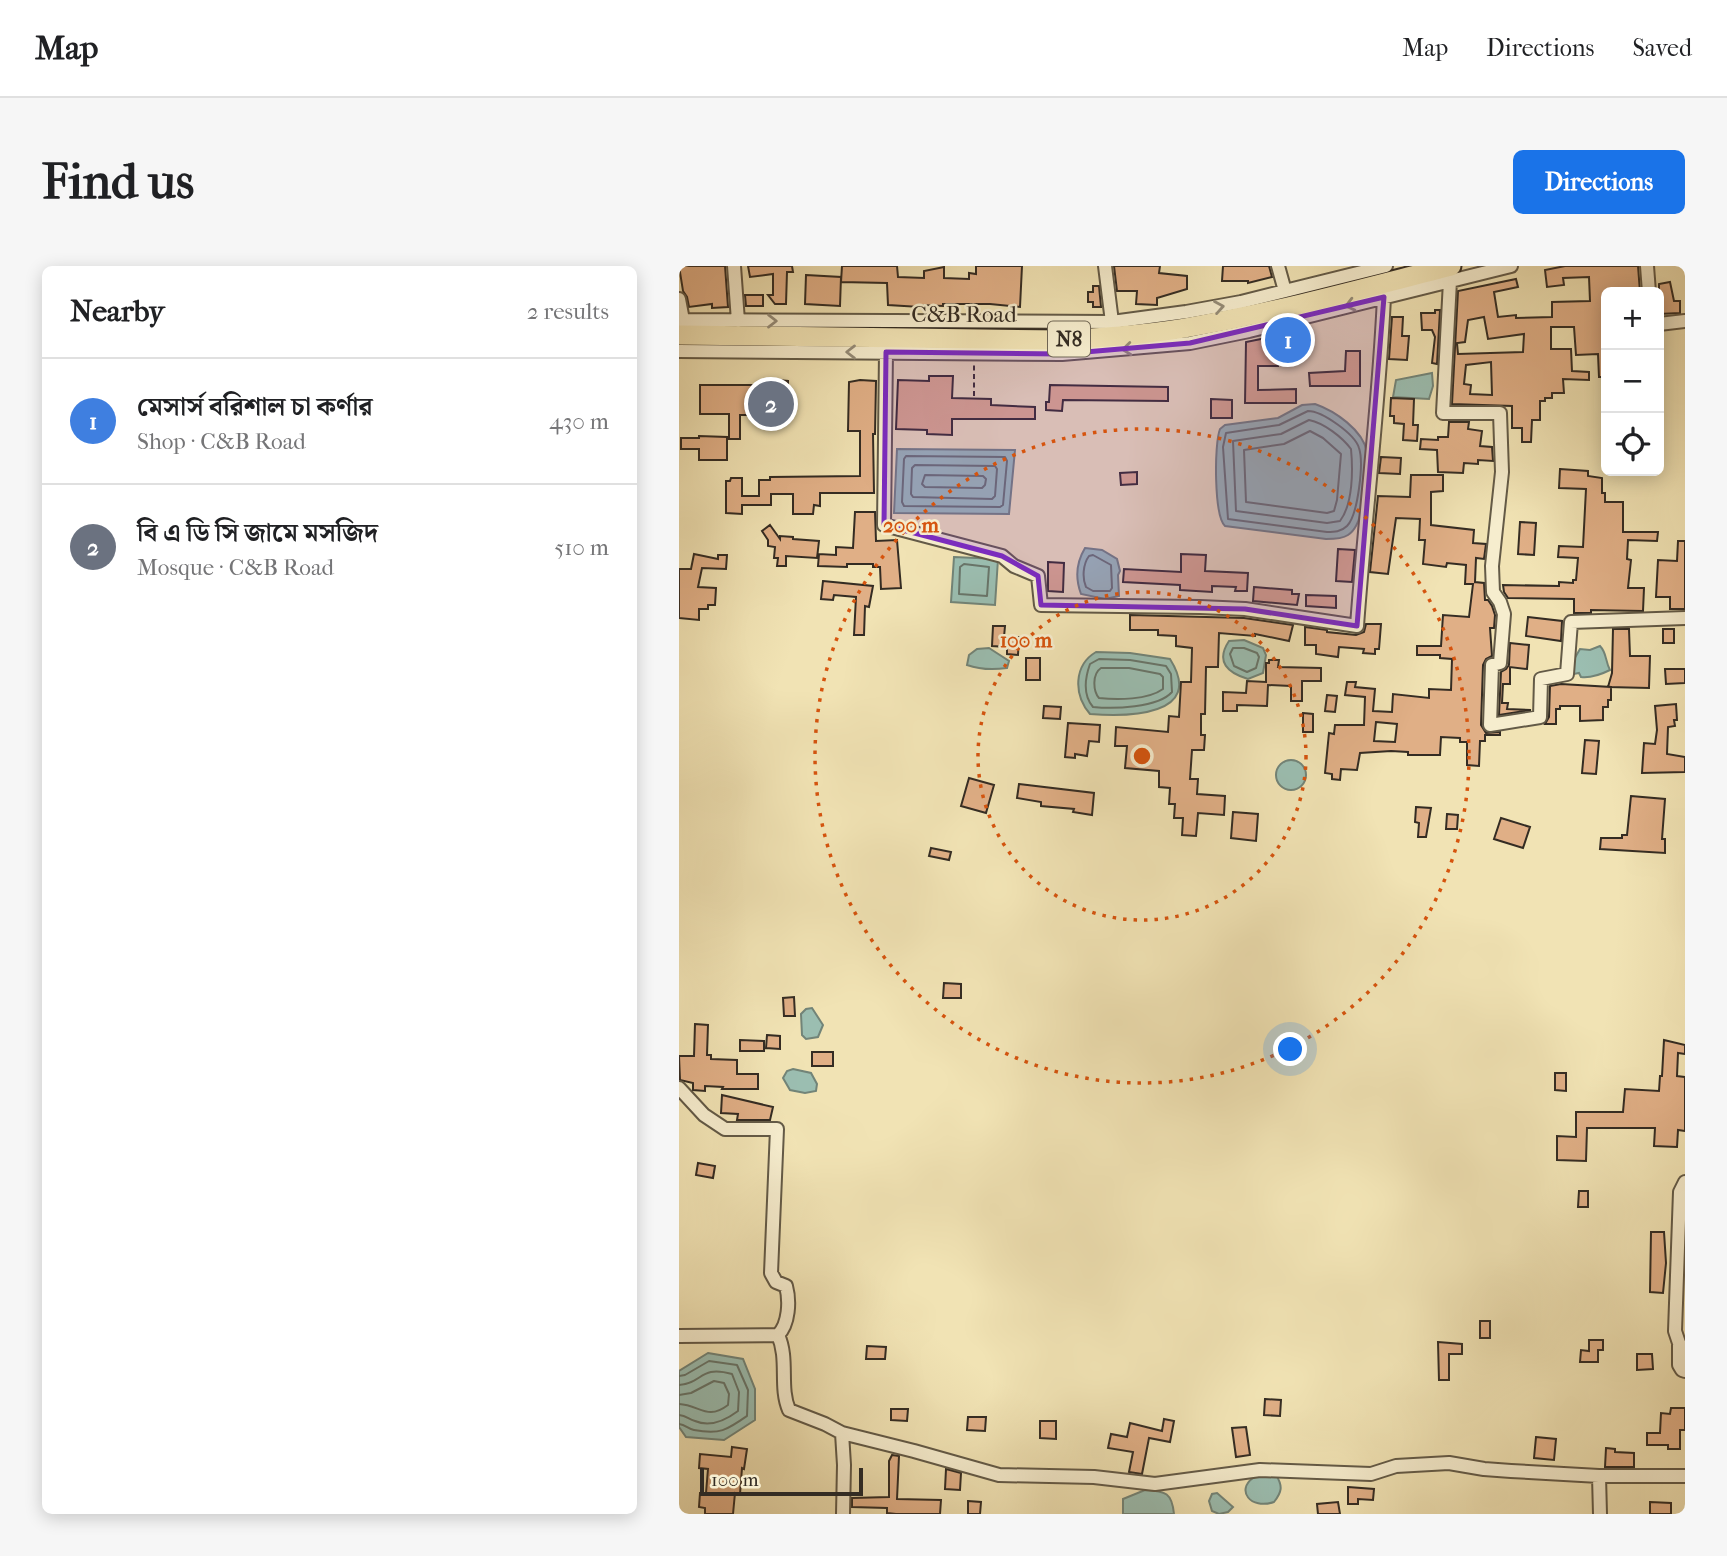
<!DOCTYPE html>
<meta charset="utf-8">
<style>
body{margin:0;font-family:"IM FELL French Canon","Noto Serif Bengali",serif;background:#f6f6f6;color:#202124}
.controls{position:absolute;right:21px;top:21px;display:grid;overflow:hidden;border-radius:10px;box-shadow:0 4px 18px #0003}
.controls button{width:63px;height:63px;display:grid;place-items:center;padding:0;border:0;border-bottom:2px solid #e0e0e0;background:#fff;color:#202124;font:35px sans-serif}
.scale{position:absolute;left:21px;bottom:18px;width:163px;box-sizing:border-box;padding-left:7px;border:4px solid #342c23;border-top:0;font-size:19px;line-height:24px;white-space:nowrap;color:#342c23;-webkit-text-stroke:5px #f6edce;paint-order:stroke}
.you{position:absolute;left:612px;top:784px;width:24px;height:24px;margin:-18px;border:5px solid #fff;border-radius:50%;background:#1a73e8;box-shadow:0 0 0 10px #1a73e833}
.badge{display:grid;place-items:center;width:46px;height:46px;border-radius:50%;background:#1a73e8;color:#fff;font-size:23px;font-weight:700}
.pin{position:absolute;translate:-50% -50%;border:4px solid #fff;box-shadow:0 2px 7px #0006}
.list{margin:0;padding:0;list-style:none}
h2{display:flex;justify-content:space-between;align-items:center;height:91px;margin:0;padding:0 28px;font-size:30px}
h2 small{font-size:23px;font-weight:400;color:#757577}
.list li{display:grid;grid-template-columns:46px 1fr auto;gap:21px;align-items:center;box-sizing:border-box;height:126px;padding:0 28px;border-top:2px solid #e0e0e0}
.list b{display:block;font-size:26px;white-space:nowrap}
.list p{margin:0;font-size:23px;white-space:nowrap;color:#757577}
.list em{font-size:23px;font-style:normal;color:#757577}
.icon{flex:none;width:38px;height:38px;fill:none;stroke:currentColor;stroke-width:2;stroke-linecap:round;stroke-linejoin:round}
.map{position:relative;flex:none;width:1006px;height:1248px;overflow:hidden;border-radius:10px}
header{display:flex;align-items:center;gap:42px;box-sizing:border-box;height:98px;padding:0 35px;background:#fff;border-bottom:2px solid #e0e0e0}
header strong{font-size:33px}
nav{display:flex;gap:38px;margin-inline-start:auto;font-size:24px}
.intro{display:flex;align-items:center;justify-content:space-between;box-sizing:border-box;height:168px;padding:0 42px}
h1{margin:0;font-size:49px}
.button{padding:18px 32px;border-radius:10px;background:#1a73e8;color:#fff;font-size:24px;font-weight:700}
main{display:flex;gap:42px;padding:0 42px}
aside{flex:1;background:#fff;border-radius:10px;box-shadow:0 4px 18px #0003}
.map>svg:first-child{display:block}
.water{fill:#9bbeb1;stroke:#728478;stroke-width:2}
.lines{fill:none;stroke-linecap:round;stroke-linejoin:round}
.shore{stroke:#68756a;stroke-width:2}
.building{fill:#e0af86;stroke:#342c23;stroke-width:2;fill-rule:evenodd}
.minor-casing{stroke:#635a47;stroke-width:16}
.highway-casing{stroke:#342c23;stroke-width:23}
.path{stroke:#342c23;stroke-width:2;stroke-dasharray:5 3.5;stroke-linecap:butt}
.minor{stroke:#f6edce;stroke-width:12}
.highway{stroke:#f1e3b4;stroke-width:19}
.oneway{stroke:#958c78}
.marked{fill:#7b2cbf;fill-opacity:0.2;stroke:#7b2cbf;stroke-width:5;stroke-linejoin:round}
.ring{fill:none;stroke:#d6540e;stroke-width:3.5;stroke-dasharray:3.5 7}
.labels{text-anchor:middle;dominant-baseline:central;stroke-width:5;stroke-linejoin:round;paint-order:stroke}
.shield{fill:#f6edce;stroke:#6e6656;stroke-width:2}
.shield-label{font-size:21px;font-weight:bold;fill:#342c23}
.street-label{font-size:23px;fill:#342c23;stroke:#f6edce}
.centre{fill:#d6540e;stroke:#f6edce;stroke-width:3.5}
.ring-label{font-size:21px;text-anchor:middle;font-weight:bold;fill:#d6540e;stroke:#f6edce;stroke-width:5;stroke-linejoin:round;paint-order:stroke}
</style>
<header>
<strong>Map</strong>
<nav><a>Map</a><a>Directions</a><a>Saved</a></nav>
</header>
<div class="intro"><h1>Find us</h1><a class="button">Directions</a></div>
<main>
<aside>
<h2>Nearby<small>2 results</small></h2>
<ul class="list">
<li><span class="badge" style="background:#3f7fe0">1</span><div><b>মেসার্স বরিশাল চা কর্ণার</b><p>Shop · C&amp;B Road</p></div><em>430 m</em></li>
<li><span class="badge" style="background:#6b7280">2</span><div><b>বি এ ডি সি জামে মসজিদ</b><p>Mosque · C&amp;B Road</p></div><em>510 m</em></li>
</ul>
</aside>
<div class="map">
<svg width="1006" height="1248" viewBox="0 0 1006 1248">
<rect width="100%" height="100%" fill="#f1e3b4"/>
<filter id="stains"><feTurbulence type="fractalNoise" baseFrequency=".00286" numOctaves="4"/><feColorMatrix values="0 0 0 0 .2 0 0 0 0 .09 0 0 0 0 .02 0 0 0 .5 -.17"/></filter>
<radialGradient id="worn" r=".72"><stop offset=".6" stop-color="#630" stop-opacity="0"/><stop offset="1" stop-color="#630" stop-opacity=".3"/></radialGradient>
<path class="water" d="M753,107l1,13 -4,13 -36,-2 3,-17z
M636,138c20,7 48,26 52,48 -2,21 0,71 -19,83 -6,4 -15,4 -22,4l-101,-13c-11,-10 -11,-82 -5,-97l5,-4 53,-7 24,-13z
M218,183l118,1 -6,64 -115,-1z
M406,282l17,2 15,9 3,12 -2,4 1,21 -14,3 -24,-5c-6,-16 -5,-31 4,-46z
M275,291l44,2 -3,46 -44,-3z
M565,374l19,8 3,7 -3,18 -15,6c-20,-6 -33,-17 -19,-38z
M921,380c7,7 5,15 10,24 -8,4 -20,8 -29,7l-2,-4 -5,1 -5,-6 11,-19 10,1z
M310,382l20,13 -2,7c-14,2 -26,2 -40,-3l2,-10 8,-6z
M417,386l34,1 40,6c36,57 -43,58 -80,55 -17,-20 -16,-49 6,-62z
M597 509a15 15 0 1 1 30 0a15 15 0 1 1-30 0Z
M133,742l11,17 -5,12 -12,2 -4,-4 -1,-21 5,-5z
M114,803l18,4 6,11 -1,7 -11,2 -15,-3 -7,-12 4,-7z
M29,1087l35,6 12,30v31l-31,20 -38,-3 -7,-10v-56z
M597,1209c7,11 6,17 -2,27 -24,8 -38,-12 -21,-24 6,-4 16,-3 23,-3z
M466,1224c21,1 27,3 29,24h-51v-15z
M538,1227l16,14 -5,5 -9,2 -7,-3 -3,-10 3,-7z"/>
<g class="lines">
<path class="shore" d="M629,145c14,0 47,23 51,37 5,15 -1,67 -12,78 -6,6 -13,6 -20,6l-99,-13 -5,-72 3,-14 53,-8z
M630,154c15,3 33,17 42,29 2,21 2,55 -11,72l-13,2 -91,-12 -3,-70 48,-7z
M631,165l13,7 18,16 -4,46 -3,11 -7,2 -81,-11 -2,-52 40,-6z
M227,190l99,1 2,4 -4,44 -3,2 -96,-1 -2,-4 2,-43z
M236,199l80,1 2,3 -2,27 -3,3 -79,-2 -2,-3 1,-26z
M246,209l58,1 3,3 -1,6 -3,3 -57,-1 -3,-3z
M414,289l18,10 1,23 -2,3h-17l-7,-4c-4,-9 -3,-23 3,-31z
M285,298l25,3 -2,29 -28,-2 1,-27z
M554,382h11l13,5 2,4 -3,11 -9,4 -13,-6 -4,-12z
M420,393l31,1 36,6 5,8 1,18c-14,16 -59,17 -79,15 -10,-12 -8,-29 -3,-43z
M422,402h28l31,6 3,3v12c-15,11 -46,11 -64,9 -6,-7 -7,-24 2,-30z
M0,1110l6,-1 24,-14 28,4 11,25 -1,26c-20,14 -27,19 -53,14 -6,-1 -8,-5 -15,-6
M0,1119c25,-2 20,-20 53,-11l7,18 -1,19c-12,9 -27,17 -43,10 -7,-2 -8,-5 -16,-6
M0,1129l12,-2 23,-12 10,2 5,11 -1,11c-21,16 -28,0 -49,-1"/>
</g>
<path class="building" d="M0,0h46l3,41 -16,1v-4l-23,3 -2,-10 -4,-6z
M69,0h44l1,6h-6l-1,32h-11l-7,-9h5v-21l-23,3z
M163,0h55l1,11 26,1v-7l20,-4v11l25,1v-6l7,1v-8h46l-2,41 -30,-3h-47v2l-23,-1v2l-32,-2 -1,-22 -46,-1z
M435,0h46l-1,7 28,3v13l-30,9v7l-21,-1 1,-13h-20z
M544,0h46l3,11 -24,6v-2h-26z
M886,0h73l2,26h-34v85h-7l-1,-23 -22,1 -2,-28h-23v22h20l1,22 17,1v8l-26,-1 1,14h-12v5h-7v3h-5v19h-8l-1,22h-9v-14h-10v-22l-60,-2 6,-113 58,-12 2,8 -24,5 4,25 18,-2v3l36,-1v-15l38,-1 -1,-24 -26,1 1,7 -17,2 -2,-17zM805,51l4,22 36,-5 -1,18 -65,2 -1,-11 8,-1 3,-22zM812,96l1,33 -22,-1 1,-9 -7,-1 2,-19z
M127,9l35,2 -1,29 -35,-2z
M991,16l4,19h6v12l-21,1v-30z
M414,20h6l2,21h-8v-5h-5v-10h5z
M66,29h18v11h-17z
M756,44h5l-3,54 -5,-1 3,-26 -3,-7h-10l-1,-17h14z
M713,51h11l-1,19h7l-2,24 -18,-1z
M587,72l3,12h8l1,16h-20v24l38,-1v14h-51l1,-61z
M667,85h14v35h-50l-1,-13 36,-2z
M250,110h24l-1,22 39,1v6l44,2v12h-83v16l-25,-1v-4l-31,-1 2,-49 31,1z
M98,114l11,1v8h-10l-1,28h-12v-2h-25v24h-11v-25h-29v-29h66v-2h11z
M181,114l16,1 -1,53h-2l1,59h-54v13l-6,-1 -1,9h-20v-20h-22v11h-29v9l-16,-1v-32h4l1,-3h11v18h17v-16h11v-3l90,-1v-45h-12l1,-49z
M371,119l118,2v14l-105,-1 -1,11 -16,-1v-8h3z
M712,132l23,1 -1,26h5l-1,16 -14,-1 1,-16 -10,-1v-7h-4z
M532,133l21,1v18h-21z
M770,156h20l-1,7 14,2 -2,15 12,1 1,14 -15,-1v4l-14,-1 -1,10 -25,-1 -1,-22 -17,-1 1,-10 17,1v-3h10z
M20,170l28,1v23h-28v-11h-18v-11h18z
M702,191l20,1 -1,16 -21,-1z
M881,203l28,2v5l14,2v15h3v9h18v30h35l-1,9 -29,-1 -1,19 4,1 -3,28h16l-1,23 -52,-1v3h-17v-14l-66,-1 -4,-6 -1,-7 56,1v-4l14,1v-3h3l2,-22 -20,-1 1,-11 24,1 3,-58 -27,-1z
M458,206v12l-16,1 -1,-12z
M732,209h32v16l-12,1v33l43,5 -1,13 13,1 -2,15 -8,-1 -1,24 9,1 1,17h3l4,6 3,9 -1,13h-4l2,28 -6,3 -3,6 -2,60 5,8 14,-1v3h-15v6h-5l-1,25 -12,-1v-23h-7v-4l-19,-1 -1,18h-32v-3l-17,-1 -31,2 -3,17 -16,-1 -1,11 -8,-1v-5l-7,-1 4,-40 5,1 1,-9h29l1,-28 -20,-2 2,-13h9l-1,5 20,2 -2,22 19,1 1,-18 36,4v-9l22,1 1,-31 -12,-1v-3h-23v-9h24l2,-31 26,2 4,-33h-8l1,-19 -19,-2 -1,4 -23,-3 2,-24h-6l1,-21 -24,-1 -8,56 -18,-2 8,-76 32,1zM697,456l21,2 -2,18 -21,-1z
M176,246h20l1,29 21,-1 4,48 -20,1 -1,-22h-7v-3h-26v3l-29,-1 1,-12 17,1v-8l17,1z
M841,256l16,1 -2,32 -16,-1z
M91,259l10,14v-3l13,1v2l26,2 -2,17 -31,-2v10h-9l1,-8h-4l1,-11 -7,-1v-6l-6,-9z
M999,275h7v68h-15v-12h-14l2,-37 19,1z
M659,283l17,1 -3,32 -16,-1z
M15,288l24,5v-4h9l-1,14 -24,-1 -4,19 18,1 -1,17h-7v4h-9v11l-20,-2v-49h12z
M502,288l25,1 -1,16 43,2 -1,18h-12l1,-4 -24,-1v6l-32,-2v-5l-57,-3 1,-13 57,3z
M369,296l16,1 -1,29 -15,-1z
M144,315l50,5 -4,21 -4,-1 -1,29h-10l2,-38 -22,-2 -1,5 -12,-1z
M575,321l38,3v4h7l-2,11 -44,-4z
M627,329l30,1v12l-30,-2z
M451,349l114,3 49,7 -4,16 -34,-7v2l-36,-3 -1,34h-12l-1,47h-4v21h4l-1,15h-12l-2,29h8l-1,15 28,2 -1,19 -26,-2 -2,23 -14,-1 1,-17h-9l1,-14h-6l1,-16 -11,-1v-16l-34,-3 2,-22h-12l1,-19 52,5 1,-16 10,1 2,-35h10l1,-34 -16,-2v-10l-18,-1v-5h-28z
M849,351l34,4 -1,20 -35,-5z
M687,358h15l-2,25h-4v5l-12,-1 1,-4 -25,-2 -1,10 -22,-3v-9h-11v-18l22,3v2l29,3 8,-3z
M314,360h12l-1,11h15l-1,18 -11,-1v-7l-15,-1z
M934,363h16l1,27h20l-1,32 -41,-1 4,-14z
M984,363h11v14h-11z
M831,377l19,2 -2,24 -17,-2v17h-7l-1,19h6l-1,6 24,1 -32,5 2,-43 5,-3 3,-4z
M347,392h14v22h-14z
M590,394h10l-1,7 43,1v13h-19v20h-11v-15l-23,-1 -1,21 -30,-1v6h-14v-19l23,1 1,-12 19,1v-19h3z
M986,403h20v14l-19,1z
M882,418l50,3v13h-3v7h-5v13l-23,1v-15h-20v3h-4v15h-11l4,-7 1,-31z
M648,429l10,1 -2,16 -10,-1z
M997,438l1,16h-3l1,6 -7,1 -1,27 18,3v15l-43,1 2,-30 11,1 2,-14 -2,-24z
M365,440l17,1 -1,12 -17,-1z
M624,447l10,1v18h-10z
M389,457l32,2 -1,17 -10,-1 -2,15 -12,-2v4l-10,-1z
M906,474l14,1 -3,33 -14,-1z
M290,512l25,7 -8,28 -25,-7z
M340,518l75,9 -2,22 -19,-3 1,-3 -33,-3v-4l-24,-4z
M952,530l34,3 -3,40h3v14l-65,-4 1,-11h21v-3h5z
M737,541l15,1 -5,29h-8l1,-14 -4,-1z
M554,546l25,2 -2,27 -25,-3z
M768,548l11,1 -1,14h-11z
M822,552l29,9 -7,21 -29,-9z
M252,582l20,4 -2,8 -20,-4z
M265,717l17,1v14h-18z
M115,731l1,19h-11l-1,-18z
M16,758l13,1 -1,30h4v4l26,1v14h21v15h-36l1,-2 -18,-1v5l-12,-1v-7l-13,-3 -1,-24h15z
M88,769l13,1v13l-14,-1z
M61,774l24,1v10h-24z
M985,774l21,5v9l-7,-1 -1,23 8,1v54l-7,-1 -1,17 -23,-1 1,-18h-68l-1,33 -29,-1v-24l19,1v-25h47l2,-23 34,2 1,-15h2z
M133,786h21v14h-21z
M876,807h11v18l-11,-1z
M43,829l51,12 -3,13h-33l1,-6 -17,-1z
M19,897l17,3 -2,12 -17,-3z
M900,925h9v16h-10z
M972,966h13l2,31 -3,30 -13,-1z
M801,1055h10v17h-10z
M910,1074h14v10h-5v12h-18l1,-12 8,1z
M759,1076l24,2v10h-13v26h-10z
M188,1080l19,1 -1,12h-19z
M958,1088h15l1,15 -16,1z
M586,1133l16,1 -1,16 -16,-1z
M992,1142h14v22h-5v19h-12v-4h-21v-12h13l1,-20 9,1z
M212,1143h17l-1,12 -16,-1z
M289,1151h18l-1,14 -18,-1z
M485,1153l10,2 -4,21 -21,-4 -7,36 -13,-2 4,-20 -25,-4 3,-14 16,3 3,-14 32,8z
M361,1155h16v18l-16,-1z
M567,1161l4,28 -14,2 -4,-29z
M857,1171l20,2 -2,21 -20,-2z
M53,1181l15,2 -3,20 -2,-1 -2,26 -5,-1 -2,21h-28v-6l-6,-1 1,-14h6l2,-24 -9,-1 1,-14 31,3z
M927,1182l9,1v3l19,1v14h-29z
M213,1189l7,1 -2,43 44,1 -1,14h-44l-9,-1v-5l-35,-1v-9l37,-1v-36z
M267,1203l15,4 -1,17 -15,-1z
M669,1221l26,2 -1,11 -15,-1v5h-10z
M289,1235l13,1 -1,12h-12z
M659,1236l2,12h-22l-1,-10z
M971,1236l21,1v11h-21z"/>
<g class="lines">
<g class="minor-casing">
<path id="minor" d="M55,0l4,55
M426,0l7,56
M599,0l7,25
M968,0l2,26
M771,15l-7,132h57l2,59 -10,94 1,26 7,10 4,12 -4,49 -8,2 -2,60 50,-8 1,-38 26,-5 4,-52 114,-4
M0,33l4,21
M0,54l433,2 74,-10 55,-10 145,-36
M980,58l26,-3
M0,85l383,3 128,-11 59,-12 262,-65
M207,86l-2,173 118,31 12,10 24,10 3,29 159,2 45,2 112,17c8,-110 22,-219 27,-329
M0,822l25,27 21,14h52l-6,144 5,9 10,4c4,15 3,38 -8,49
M1006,916l-5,10 -5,139 4,12 6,8
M0,1070l99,-1c11,24 1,52 11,75l36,14 17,9 72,18 85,24 95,2 61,7 105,-14 111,4 25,-8 53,-3 35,6 27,2 88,5h86
M1000,1077v22l3,5 3,1
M163,1167l2,32 -1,49
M920,1210l1,38"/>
</g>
<g class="highway-casing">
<path id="highway" d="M0,69l384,5c46,-3 93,-6 138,-15 84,-15 167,-38 250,-59"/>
</g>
<path class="path" d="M295,130v-31"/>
<use href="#minor" class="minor"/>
<use href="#highway" class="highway"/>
</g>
<defs><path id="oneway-chevron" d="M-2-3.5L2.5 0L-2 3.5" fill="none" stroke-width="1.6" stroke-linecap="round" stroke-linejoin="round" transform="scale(1.75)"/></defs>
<g class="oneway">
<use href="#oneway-chevron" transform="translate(671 39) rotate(166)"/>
<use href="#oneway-chevron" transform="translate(540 41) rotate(-10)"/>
<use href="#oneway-chevron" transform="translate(93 55)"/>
<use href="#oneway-chevron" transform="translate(448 83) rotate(174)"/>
<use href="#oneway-chevron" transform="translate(172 86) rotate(-180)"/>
</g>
<path class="marked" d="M705,31l-27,329 -112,-17 -204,-4 -3,-29 -36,-20 -118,-31 2,-173 176,2 128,-11z"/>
<g class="ring">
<circle cx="463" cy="490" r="164"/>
<circle cx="463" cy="490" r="327"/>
</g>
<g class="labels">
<rect class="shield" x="369" y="55.5" width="42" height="35" rx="5"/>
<g class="shield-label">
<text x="390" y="73">N8</text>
</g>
<g class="street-label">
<text x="285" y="48">C&amp;B Road</text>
</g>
</g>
<circle cx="463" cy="490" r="10" class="centre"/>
<g class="ring-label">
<text x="232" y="266">200 m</text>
<text x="347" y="381">100 m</text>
</g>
<rect width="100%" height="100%" filter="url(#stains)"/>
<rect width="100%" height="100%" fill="url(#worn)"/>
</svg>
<div class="controls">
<button>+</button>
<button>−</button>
<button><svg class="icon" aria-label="locate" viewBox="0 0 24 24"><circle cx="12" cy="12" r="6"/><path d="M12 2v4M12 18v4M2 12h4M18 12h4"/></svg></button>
</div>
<div class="scale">100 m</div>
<div class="you"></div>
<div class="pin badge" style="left:609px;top:74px;background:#3f7fe0">1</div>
<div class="pin badge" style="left:92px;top:138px;background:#6b7280">2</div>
</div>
</main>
